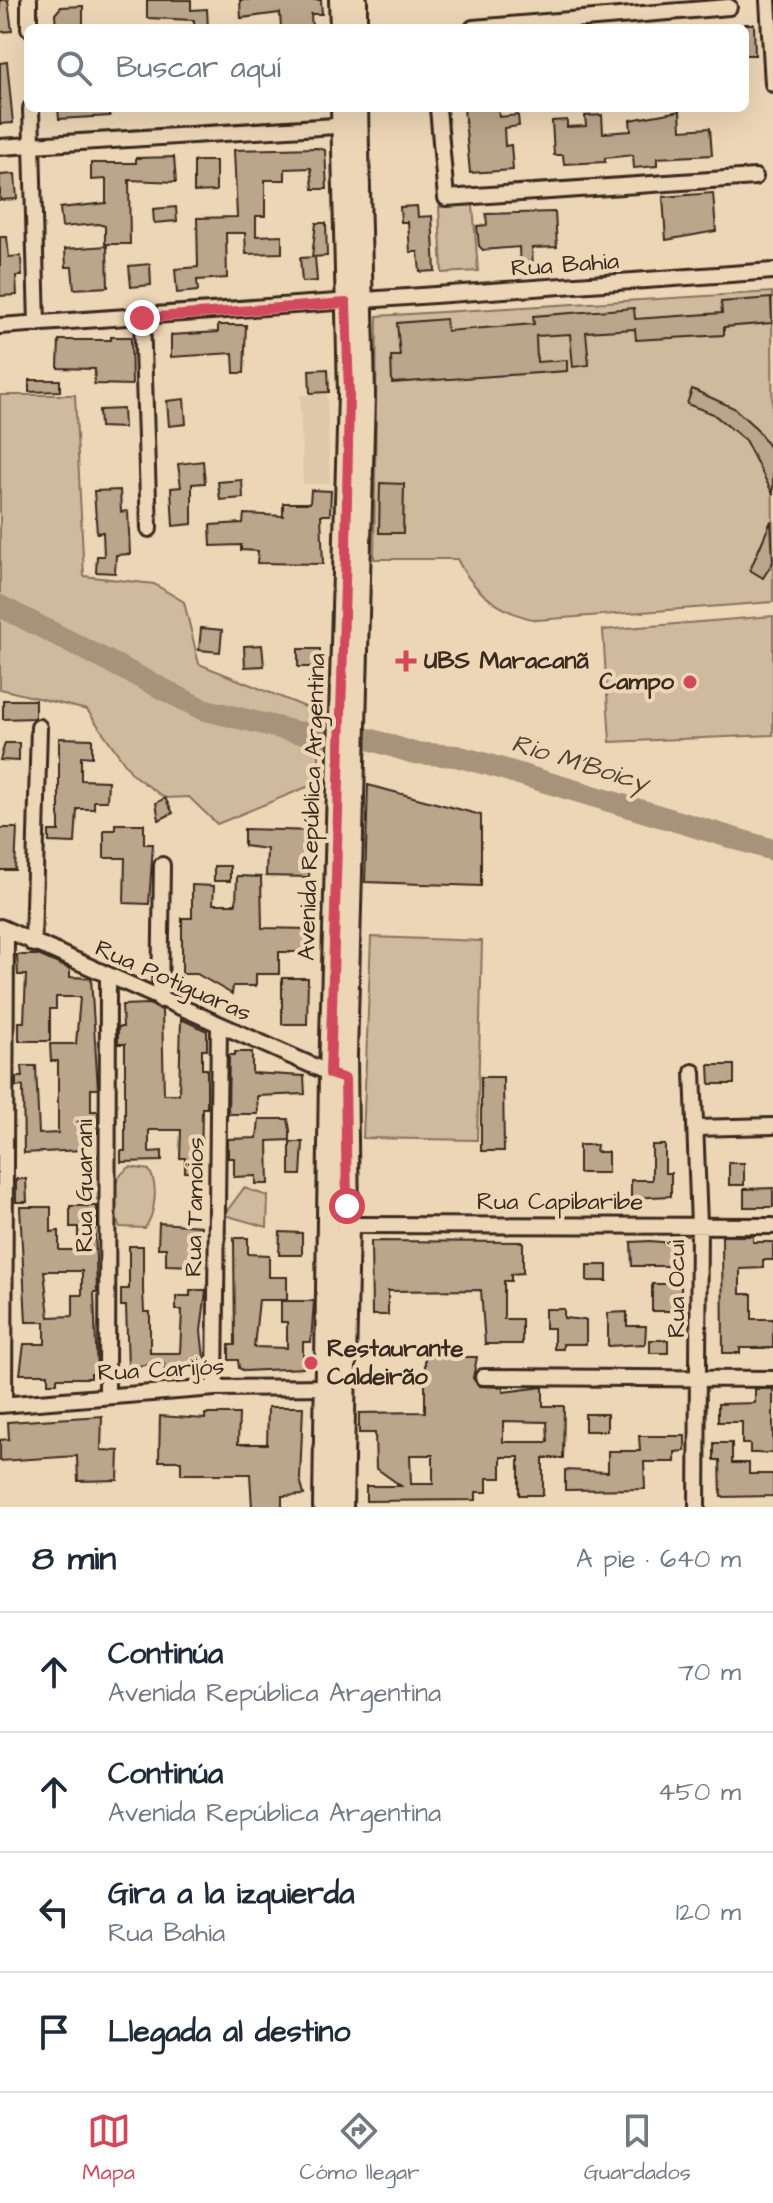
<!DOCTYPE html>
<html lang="es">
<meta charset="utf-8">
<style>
body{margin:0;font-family:"Architects Daughter",sans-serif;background:#f2f2f3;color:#1f2937}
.stop{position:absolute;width:24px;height:24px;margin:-18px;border:6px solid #d1495b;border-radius:50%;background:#fff}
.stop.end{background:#d1495b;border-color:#fff;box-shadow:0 2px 8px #0008}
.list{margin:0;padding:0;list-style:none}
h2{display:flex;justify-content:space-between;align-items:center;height:104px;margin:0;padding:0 32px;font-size:34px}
h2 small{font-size:26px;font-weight:400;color:#747a83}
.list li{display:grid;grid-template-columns:52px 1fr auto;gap:24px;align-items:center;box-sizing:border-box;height:120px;padding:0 32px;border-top:2px solid #e0e1e3}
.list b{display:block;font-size:30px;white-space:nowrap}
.list p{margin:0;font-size:26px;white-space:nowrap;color:#747a83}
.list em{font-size:26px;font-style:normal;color:#747a83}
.icon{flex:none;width:44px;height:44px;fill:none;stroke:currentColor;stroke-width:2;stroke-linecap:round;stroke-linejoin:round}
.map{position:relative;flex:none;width:773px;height:1507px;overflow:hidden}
.search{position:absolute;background:#fff;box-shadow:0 8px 32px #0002;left:24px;right:24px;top:24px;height:88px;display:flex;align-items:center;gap:20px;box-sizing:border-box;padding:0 28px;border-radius:12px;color:#747a83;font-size:30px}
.sheet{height:584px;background:#fff}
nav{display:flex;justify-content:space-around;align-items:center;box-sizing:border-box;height:112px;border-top:2px solid #e0e1e3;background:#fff;font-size:22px;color:#747a83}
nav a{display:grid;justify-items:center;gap:4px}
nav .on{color:#d1495b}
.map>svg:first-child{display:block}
.built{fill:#dec8a9}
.green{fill:#d0ba9d;stroke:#86725e;stroke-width:2}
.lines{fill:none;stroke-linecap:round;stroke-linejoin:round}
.river{stroke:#a7927a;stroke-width:22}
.building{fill:#bba68c;stroke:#3b2a1e;stroke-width:2;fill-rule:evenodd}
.minor-casing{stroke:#3b2a1e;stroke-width:20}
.secondary-casing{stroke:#3b2a1e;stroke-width:26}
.minor{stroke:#edd6b6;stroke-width:14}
.secondary{stroke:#edd6b6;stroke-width:20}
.route{stroke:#d1495b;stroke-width:10}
.poi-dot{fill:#d1495b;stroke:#edd6b6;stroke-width:3}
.labels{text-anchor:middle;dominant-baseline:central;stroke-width:8;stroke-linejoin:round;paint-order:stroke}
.street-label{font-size:24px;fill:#3b2a1e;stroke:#edd6b6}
.poi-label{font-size:24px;font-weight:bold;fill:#3b2a1e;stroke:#edd6b6;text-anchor:start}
.water-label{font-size:26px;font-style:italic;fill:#564435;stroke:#edd6b6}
</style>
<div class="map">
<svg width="773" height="1507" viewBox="0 0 773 1507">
<rect width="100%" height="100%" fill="#edd6b6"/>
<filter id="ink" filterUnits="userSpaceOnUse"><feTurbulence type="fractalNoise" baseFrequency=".0125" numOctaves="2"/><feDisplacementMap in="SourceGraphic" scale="16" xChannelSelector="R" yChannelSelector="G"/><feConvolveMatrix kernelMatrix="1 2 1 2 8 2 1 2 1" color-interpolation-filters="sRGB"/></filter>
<g filter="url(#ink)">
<path class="built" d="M327,394l3,89 -27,1 -3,-89z"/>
<path class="green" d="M473,205l5,66 -36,2 -3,-66z
M772,292l1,310 -236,18c-36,-7 -63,-27 -80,-61h-83l3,-243z
M0,395h75l9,181 70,8 30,18 15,62 109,44 11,38v36l-102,42 -28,-27 -24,1 -32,-23 -46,-65 -87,-21z
M773,616v119l-163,7 -7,-112z
M371,937l111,4 -5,199 -114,-2z
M98,1155h6l-5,45 -14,-5 1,-20z
M130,1167l19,3c10,16 6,44 -4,58l-25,-1c-11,-21 -11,-47 10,-60z
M244,1188l24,8 -1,31 -43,-12z"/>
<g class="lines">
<path class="river" d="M0,606l202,103 94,23 32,4
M369,739l45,14 42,3 30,8 287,86"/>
</g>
<path class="building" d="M0,0h8l4,31 -12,1z
M147,0h44v10l16,-1 1,19h-14v-8l-47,-2z
M240,0h81l1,14h-11l1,14h-31l-1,-15 -39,5z
M83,6v20l-27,2 -1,-14 6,-7z
M745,24h9l1,31h-10z
M7,62l6,61 -13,1v-61z
M58,108h52v8l-51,3z
M464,108h34l1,9 19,-2 1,11 -15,2 1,18 6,-1 2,25 -43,3z
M680,111l1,19 29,-2 2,27 -55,3v8l-23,2 -1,-13 -28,3v4l-41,2 -1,-9h-9l-2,-34 15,-1v7l19,-1 -1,-10 17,-1 1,18 28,-2 -1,-11z
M317,148l8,2 2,39h-14l-2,-21 -26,1v11h-20v36h-9v20l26,-1v18l-36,1 -1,-21h-19l1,45 -30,2 1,11 -21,2 -2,-24 23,-2 -1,-49 40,-1 -3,-67z
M174,157l2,25 -47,-2 1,64h-25v-18l-7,-2 -36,3 -2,-19 46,-5v-24l-15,1v-17h45v-5z
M194,161h22v30l-22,1z
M15,174l2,25 -17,1v-25z
M713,193l3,38 -50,9 -3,-43z
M417,206l1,11 14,-1 3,55 -15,1 -2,-20h-8l-2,-30h-7l-1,-15z
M176,207l1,14 -23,2 -1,-14z
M555,212l2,35 -25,1 1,20 -13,1 -1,-22 -36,3 -4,-4 -2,-20 10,-1 -1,-11z
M316,223h10l1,33 -15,1z
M0,237h7l2,20 12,-1 1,20h-6l1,19 -17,1z
M107,246l1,41 -34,2 -2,-22h-6l-1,-18z
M315,257l2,24 -15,1 -2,-24z
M150,264l1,21 -20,2 -2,-21z
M771,298l1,25 -48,4v8l-88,5 -1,-11 -49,3 3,33 -16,2 -3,-33 -34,2 1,26 30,-2v11l-175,12 -1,-27h9l-3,-33 49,-4 1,12 87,-7 -1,-8 101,-8 1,11 87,-6 -1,-11z
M218,325h28l-2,48h-10l-1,-20 -62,4v-22l47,-3z
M111,337h20l1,48 -38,-1 1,-15 -37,-1 1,-28h52z
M328,369l1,23 -19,1 -1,-23z
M29,380h31v11l-31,1z
M692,389l42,19 23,21 16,24v41l-28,-54 -32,-26 -26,-10z
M184,399l2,25 -17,2 -2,-25z
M123,409l1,19 -24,-1 -1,-17z
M203,461l2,22 -13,1v40l-19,2 -2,-38 10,-1 -3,-23z
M242,480l1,18 -23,2 -2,-18z
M380,483l24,1 -1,49h-24z
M120,490l1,22 7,-1 2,43 -14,1 -1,18 -19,-1 1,-16h7l-1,-24 -6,1 -3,-42z
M311,490l20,1 -1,24h-9l2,49 -66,-1 1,-12 -17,-1v-5l-30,1 -1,-21 33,-2 1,-9 39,2v-13h27z
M771,521l2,41 -10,16 -13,-8z
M201,628l21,2 -2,22 -21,-2z
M262,645l2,21 -19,1 -1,-21z
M298,649h22v18h-22z
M3,700h32v18l-32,1z
M59,738l33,1v18l-11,-1v24l27,1 -1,20h-13v8h-17l-2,34 -26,-1v-11h10z
M5,743h14v18l-19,-1z
M368,785l113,30v71l-116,-4z
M165,798l8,15 -14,7 -3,-17z
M115,824h29v20h9l-4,60 -25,-1 1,-45h-21v-28h11z
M0,828h17l-2,42h-15z
M244,829l71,2v19h-5l-1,27 -43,-1 1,-27 -23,-3z
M214,866h16v15h-16z
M237,876l24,1 1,51 47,1v23h-30v22h-23v12h-23l-1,8 -35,-20h-15v-56h10v-33l22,1 -1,18h23z
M17,955h21l32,14v8l21,1 7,111h-7v22h7v22h-17l1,17 -58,3 -1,-67 -7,1v-10h7l-1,-11h14l3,68 19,-1v-72h-7l-1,-17h26l4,-47h-24v12h-6v32h-31v-19h5l2,-47h-8z
M282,978h26l-1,46h-25z
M149,1004l13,6 2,84h15l2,-75 26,12v19h-5v19h5v39h-5l-1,64h-16v-14h-5l1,-28h-32v22l13,-1v10l-41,1v-11h4v-107h-7v-17h5l-1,-22z
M235,1052h17v21l52,3 1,18 -48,2 1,18h-30l1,-59h6z
M709,1065h25v19h-24z
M481,1077h22l1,74h-23z
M259,1119h29l2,11v10l-22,1 1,43h-13v-8l-22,1v-19h-6v-19l29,-1z
M290,1142h13l-2,33h-11z
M579,1145h18l-1,7h12v21h-29z
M652,1145h13v28h6v23l-40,2v-18h21z
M729,1163h15v22h-15z
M16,1179h10l1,23h-11z
M773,1188v19h-29v-18z
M70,1206h27v21h-2l2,65h-3l3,82h-6v4h-34v5h-9v-9h-28l4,-30h21v-22h-19l-6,-115h31v25l8,-1v19h19v-23h-8zM44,1271h38v24h-9v21l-24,1z
M159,1223l42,3 -1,40 -34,-1v-17h-8z
M280,1232l22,1v22h-23z
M722,1236h31v6h20v18h-10v8l-23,1v25h12v25h21v29h-33v5h-17z
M234,1238h14v16l21,1v22h18v23h-28l-5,47 33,1v-26h-6v-21h33l-3,41h-8v26l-58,3 -6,-3 -1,-8h-9v-15h6z
M371,1241l152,1v31l-12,1v7h-7v38h18v25h-37l-4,-54 -93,1v24h-16z
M650,1241l22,2v23h-40l-1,-24z
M129,1246h14v43l1,23h6v41h30l2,-43h-6v-14h14v-6h16l-5,41 4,36 -30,-1v11h-11v-14l-36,4 -2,-61h-5v-17h8z
M587,1265h20v16h-20z
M652,1284h29v27h-29z
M545,1309h19v9l22,2v24h-23v5h-9v-21h-9z
M627,1312v14h19l-1,18 -37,2v-33z
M650,1340h18v13h-18z
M425,1357h52l-4,21 6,8 24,1v5l40,-5v19h21l-1,52h-20v37h-24v-38h-18v21h-14v14h-11v8l-110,1v-15h35l-25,-18 -1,-35h-16v-20l66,-1zM503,1421l44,1 1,20h-45zM410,1455h23v29h-22z
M755,1389h18v64h-23v-9h-8v-22h-24v-18l37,-1z
M268,1407h35l-3,72 4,16 -22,1v11h-30l-2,-33h-69v-13h-22l1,-45 45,3v-5h34l-1,30h29z
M585,1414h22v17h-22z
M102,1416l-1,34 18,1 -1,29 -40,1 -1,-25 -77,5v-21l9,-1 -1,-17z
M639,1436h46v15l-10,1v10h-31l1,27 -80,1v-20l43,2v-21h32z
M714,1443h18v20h17v11h24v22l-52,1 -1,-37h-6z"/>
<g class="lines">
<g class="minor-casing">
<path id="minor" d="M29,0v28
M768,0l5,84
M473,28l256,-21
M31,108l6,216
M438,108l8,90 309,-21
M0,147l351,-22
M142,318l7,211
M0,326l773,-55
M0,927l336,149
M33,944l6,-217
M160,1000l2,-135
M693,1072l6,152 -2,283
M695,1128l78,-2
M348,1225l425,1
M483,1377l290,2
M215,1388l4,-362
M107,1395l1,-418
M4,1404l2,-474
M0,1405l215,-17 120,-1"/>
</g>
<g class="secondary-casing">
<path id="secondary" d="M340,0l1,28
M356,0v28
M324,1507l6,-433 19,-680 -7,-286
M342,1507l6,-282 -2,-170 18,-661 -7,-286"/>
</g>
<use href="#minor" class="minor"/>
<use href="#secondary" class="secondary"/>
</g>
</g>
<g class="lines" filter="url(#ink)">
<path class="route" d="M142,318l204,-15 3,91 -3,156 -16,524 15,5 2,127"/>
</g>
<g class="poi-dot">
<path d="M402 649h8v8h8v8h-8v8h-8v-8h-8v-8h8z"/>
<circle cx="690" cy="682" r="8"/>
<circle cx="311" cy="1363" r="8"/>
</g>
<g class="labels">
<g class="street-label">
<text transform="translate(565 265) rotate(-4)">Rua Bahia</text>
<text transform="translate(312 807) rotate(-88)">Avenida República Argentina</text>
<text transform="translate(173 981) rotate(24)">Rua Potiguaras</text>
<text transform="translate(85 1186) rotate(-90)">Rua Guarani</text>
<text x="560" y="1202">Rua Capibaribe</text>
<text transform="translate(195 1207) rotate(-89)">Rua Tamoios</text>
<text transform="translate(677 1289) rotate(-90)">Rua Ocui</text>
<text transform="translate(161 1370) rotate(-3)">Rua Carijós</text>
</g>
<g class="poi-label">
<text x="424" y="661">UBS Maracanã</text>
<text x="674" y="682" text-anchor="end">Campo</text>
<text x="327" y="1349">Restaurante<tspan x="327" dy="28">Caldeirão</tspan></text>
</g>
<g class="water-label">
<text transform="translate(580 763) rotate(17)">Rio M'Boicy</text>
</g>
</g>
</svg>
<div class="stop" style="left:347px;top:1206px"></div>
<div class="stop end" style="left:142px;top:318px"></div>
<div class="search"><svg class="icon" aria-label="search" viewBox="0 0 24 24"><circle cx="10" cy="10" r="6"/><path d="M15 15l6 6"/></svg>Buscar aquí</div>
</div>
<section class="sheet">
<h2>8 min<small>A pie · 640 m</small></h2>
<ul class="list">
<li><svg class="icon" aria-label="ahead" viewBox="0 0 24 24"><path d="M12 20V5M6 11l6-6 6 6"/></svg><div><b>Continúa</b><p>Avenida República Argentina</p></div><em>70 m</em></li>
<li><svg class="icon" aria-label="ahead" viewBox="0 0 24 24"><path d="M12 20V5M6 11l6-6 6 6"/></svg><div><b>Continúa</b><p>Avenida República Argentina</p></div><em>450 m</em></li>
<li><svg class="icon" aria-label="left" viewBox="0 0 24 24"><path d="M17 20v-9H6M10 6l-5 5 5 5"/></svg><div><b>Gira a la izquierda</b><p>Rua Bahia</p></div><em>120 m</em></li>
<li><svg class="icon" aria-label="arrive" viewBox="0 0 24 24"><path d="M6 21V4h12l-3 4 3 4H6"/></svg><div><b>Llegada al destino</b></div></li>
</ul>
</section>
<nav>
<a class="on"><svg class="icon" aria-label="map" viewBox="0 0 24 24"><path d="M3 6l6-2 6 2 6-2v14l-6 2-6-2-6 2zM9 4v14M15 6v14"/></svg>Mapa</a>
<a><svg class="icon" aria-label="directions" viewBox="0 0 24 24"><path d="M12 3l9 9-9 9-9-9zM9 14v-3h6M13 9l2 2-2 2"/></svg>Cómo llegar</a>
<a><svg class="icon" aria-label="saved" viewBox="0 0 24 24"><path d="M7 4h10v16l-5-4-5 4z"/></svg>Guardados</a>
</nav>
